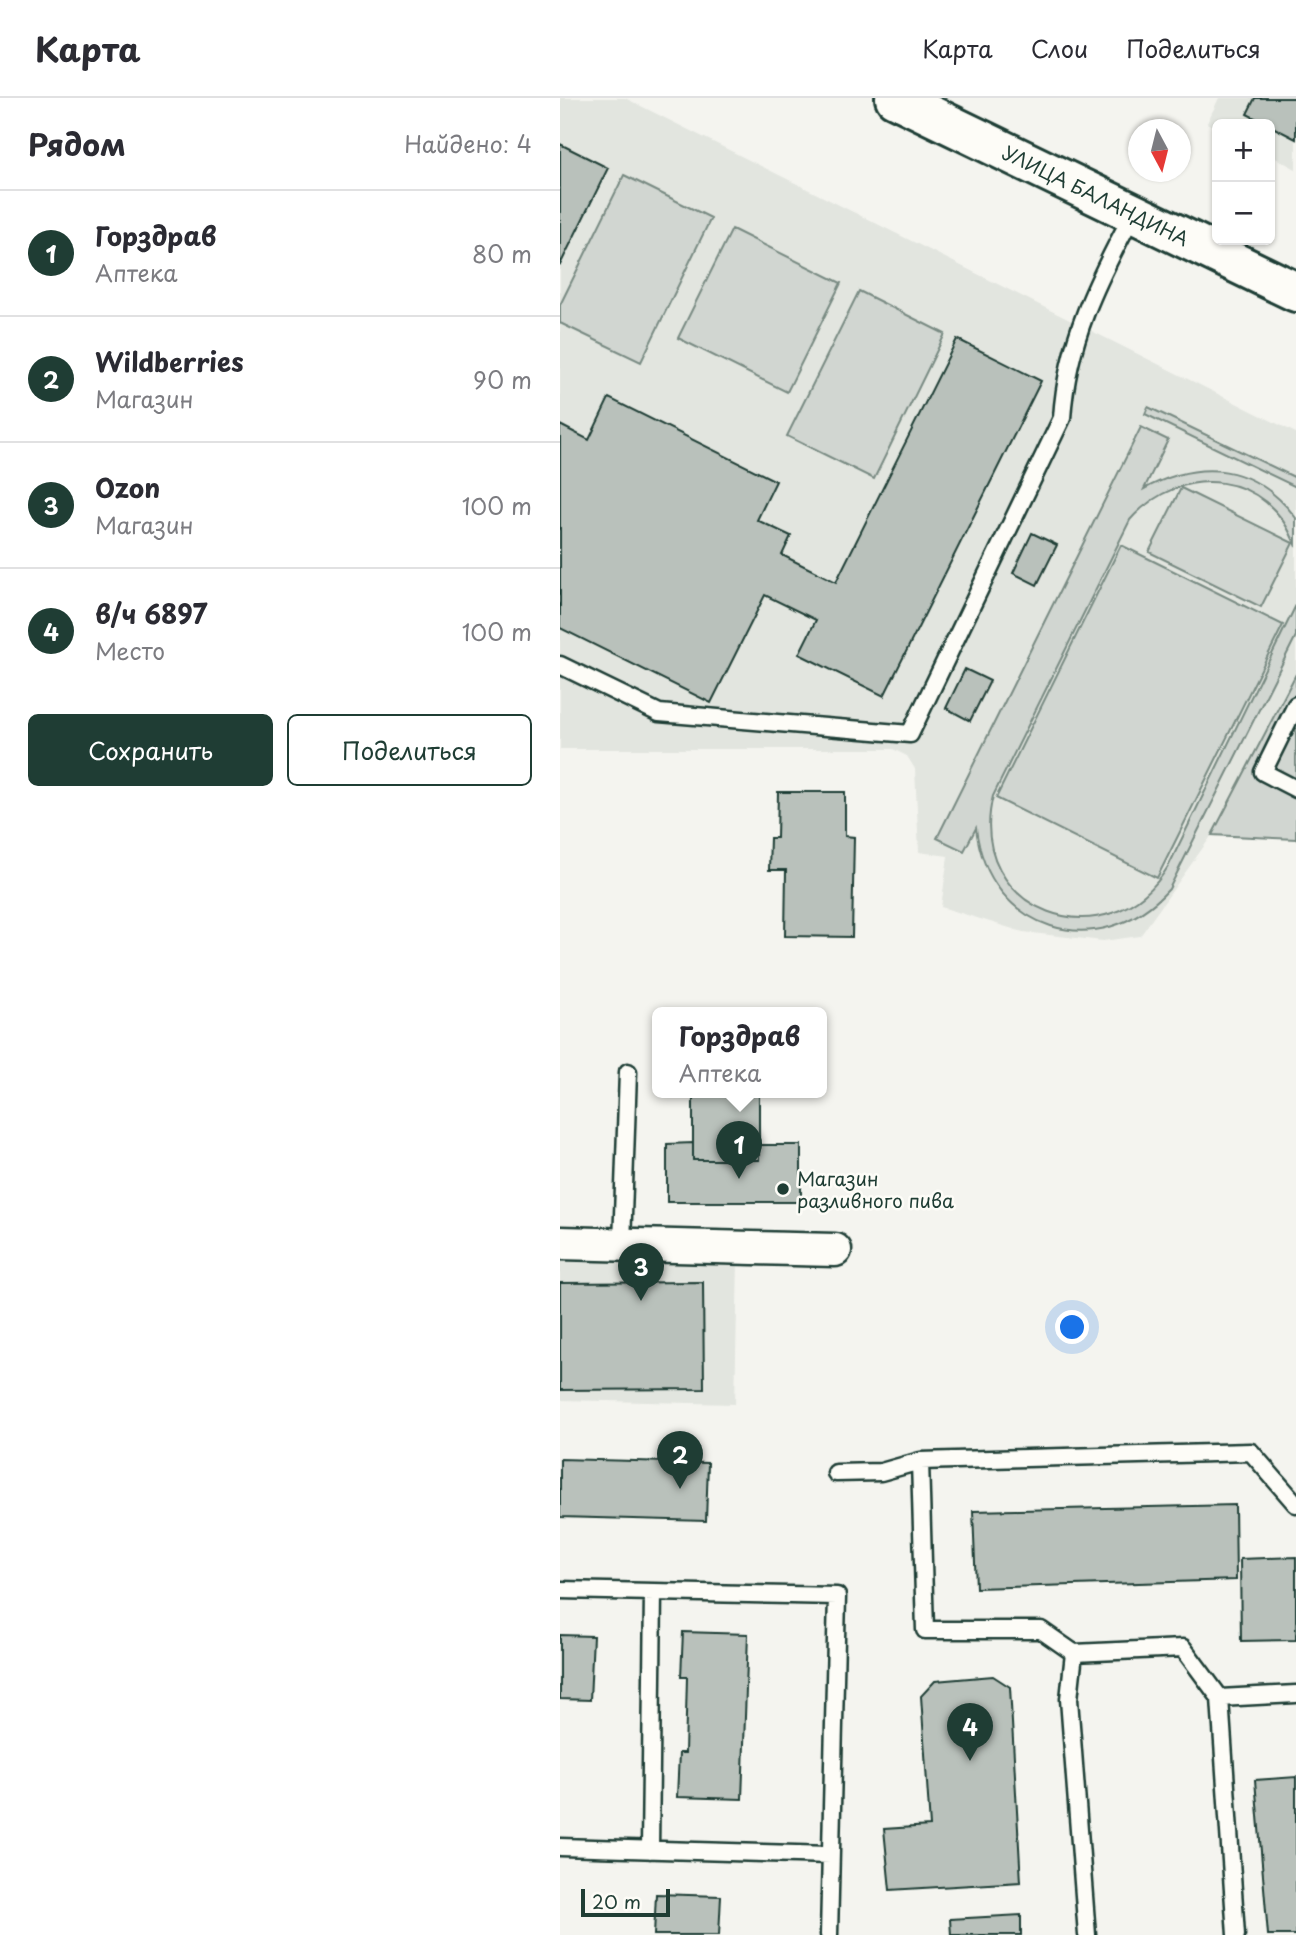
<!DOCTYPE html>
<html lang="ru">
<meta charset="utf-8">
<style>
body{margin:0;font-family:"Playpen Sans",sans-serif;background:#f7f7f7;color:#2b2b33}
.controls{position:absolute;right:21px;top:21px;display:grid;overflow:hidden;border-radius:10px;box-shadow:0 2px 5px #0004}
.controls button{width:63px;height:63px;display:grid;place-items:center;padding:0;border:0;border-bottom:2px solid #e1e1e2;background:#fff;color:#2b2b33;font:35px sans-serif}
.compass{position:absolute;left:568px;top:21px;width:63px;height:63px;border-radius:50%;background:#fff;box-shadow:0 2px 5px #0004;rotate:173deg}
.scale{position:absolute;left:21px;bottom:18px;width:89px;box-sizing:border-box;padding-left:7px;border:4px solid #1f3d34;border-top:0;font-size:19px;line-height:24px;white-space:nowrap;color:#1f3d34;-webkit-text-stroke:5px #fdfcf7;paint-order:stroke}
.you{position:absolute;left:513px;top:1230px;width:24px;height:24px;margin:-18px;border:5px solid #fff;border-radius:50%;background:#1a73e8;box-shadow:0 0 0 10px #1a73e833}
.badge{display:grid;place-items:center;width:46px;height:46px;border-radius:50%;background:#1f3d34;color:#fff;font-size:23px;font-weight:700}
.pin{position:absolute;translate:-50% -58px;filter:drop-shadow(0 2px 4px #0008)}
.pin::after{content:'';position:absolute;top:37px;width:24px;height:21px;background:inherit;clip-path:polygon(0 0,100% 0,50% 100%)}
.popup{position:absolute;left:92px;top:909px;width:175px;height:91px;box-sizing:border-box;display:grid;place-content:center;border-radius:10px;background:#fff;filter:drop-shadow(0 2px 5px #0005);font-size:23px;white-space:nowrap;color:#7c7c81}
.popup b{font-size:26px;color:#2b2b33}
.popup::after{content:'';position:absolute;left:50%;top:100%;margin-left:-14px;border:14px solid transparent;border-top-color:#fff}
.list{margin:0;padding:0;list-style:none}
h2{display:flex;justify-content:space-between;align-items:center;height:91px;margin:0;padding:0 28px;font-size:30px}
h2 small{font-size:23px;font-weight:400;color:#7c7c81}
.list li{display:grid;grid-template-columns:46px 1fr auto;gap:21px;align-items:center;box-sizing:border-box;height:126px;padding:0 28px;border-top:2px solid #e1e1e2}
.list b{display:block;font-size:26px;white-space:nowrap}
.list p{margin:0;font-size:23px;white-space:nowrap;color:#7c7c81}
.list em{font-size:23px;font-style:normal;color:#7c7c81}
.actions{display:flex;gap:14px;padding:21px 28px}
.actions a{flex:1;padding:16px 0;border:2px solid #1f3d34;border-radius:10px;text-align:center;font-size:24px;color:#1f3d34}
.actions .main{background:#1f3d34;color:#fff}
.map{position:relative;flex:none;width:736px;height:1837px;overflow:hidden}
header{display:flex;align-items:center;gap:42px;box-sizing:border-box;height:98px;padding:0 35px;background:#fff;border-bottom:2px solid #e1e1e2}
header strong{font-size:33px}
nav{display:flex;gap:38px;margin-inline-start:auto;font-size:24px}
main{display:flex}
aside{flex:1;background:#fff}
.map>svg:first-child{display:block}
.built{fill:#e2e5df}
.green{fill:#d1d6d1;stroke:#788a82;stroke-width:2}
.building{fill:#b9c1bb;stroke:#1f3d34;stroke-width:2}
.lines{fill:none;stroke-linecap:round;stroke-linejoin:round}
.service-casing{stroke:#1f3d34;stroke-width:21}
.minor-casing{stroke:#1f3d34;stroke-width:37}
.tertiary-casing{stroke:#1f3d34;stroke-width:44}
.service{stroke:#fdfcf7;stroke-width:16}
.minor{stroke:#fdfcf7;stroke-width:32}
.tertiary{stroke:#fdfcf7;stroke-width:38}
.poi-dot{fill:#1f3d34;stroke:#fdfcf7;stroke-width:2.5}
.labels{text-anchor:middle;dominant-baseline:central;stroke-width:5;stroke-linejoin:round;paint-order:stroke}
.street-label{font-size:19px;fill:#1f3d34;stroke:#fdfcf7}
.poi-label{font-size:19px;fill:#1f3d34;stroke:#fdfcf7;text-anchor:start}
</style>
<header>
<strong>Карта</strong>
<nav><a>Карта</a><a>Слои</a><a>Поделиться</a></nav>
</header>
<main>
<aside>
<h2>Рядом<small>Найдено: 4</small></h2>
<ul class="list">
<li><span class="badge">1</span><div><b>Горздрав</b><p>Аптека</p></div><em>80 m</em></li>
<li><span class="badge">2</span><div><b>Wildberries</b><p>Магазин</p></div><em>90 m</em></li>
<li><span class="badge">3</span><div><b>Ozon</b><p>Магазин</p></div><em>100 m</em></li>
<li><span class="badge">4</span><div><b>в/ч 6897</b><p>Место</p></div><em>100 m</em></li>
</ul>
<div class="actions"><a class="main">Сохранить</a><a>Поделиться</a></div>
</aside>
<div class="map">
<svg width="736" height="1837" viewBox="0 0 736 1837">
<rect width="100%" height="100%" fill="#f4f4ef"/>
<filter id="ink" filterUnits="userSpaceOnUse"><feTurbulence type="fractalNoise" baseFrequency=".0143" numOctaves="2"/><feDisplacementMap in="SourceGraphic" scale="14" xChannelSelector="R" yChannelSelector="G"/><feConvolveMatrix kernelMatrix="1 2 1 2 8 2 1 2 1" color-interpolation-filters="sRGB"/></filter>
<g filter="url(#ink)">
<path class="built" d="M0,0h65l671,335v241l-84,161 -72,101 -37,5 -80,-9 -82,-25 7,-51 -29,-4 -4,-83 -8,-13 -14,-7h-333z
M659,0h77v71l-26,-14v-31h-53v5l-10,-6z
M0,1156l178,5 -3,145 -175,-4z"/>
<path class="green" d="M64,77l87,43 -70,144 -81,-39v-18z
M172,131l109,54 -54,109 -109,-54z
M299,193l86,43 -71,145 -87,-43z
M588,309l148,71v9l-151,-73z
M581,329l27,13 -24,49c57,-31 111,-25 152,29v29c-27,-77 -115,-85 -166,-27l-137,276c-29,115 116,170 176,69l127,-260v31l-127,253c-70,77 -181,42 -193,-61l-12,23 -27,-13z
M621,390l112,55 -32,64 -112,-55z
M561,447l162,80 -126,253 -161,-80z
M736,576v165l-84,-4z"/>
<path class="building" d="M695,0h41v41l-49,-25z
M0,46l48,24 -48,97z
M397,241l84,42 -157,315 -85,-42 17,-34 -51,-25 -54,108 -151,-75v-203l29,15 20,-42 167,83 -19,39 34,16 -9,19 54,27z
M472,435l25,12 -20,40 -24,-12z
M405,571l25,12 -20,40 -24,-13z
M218,694h67v44l9,1 -2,100 -67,-1 1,-66h-17l1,-32h7z
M133,995h66v67h-66z
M133,1045v17h66v-15h42v57h-134v-58z
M143,1184l1,107 -144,1v-107z
M0,1361l148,4 -2,58 -146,-4z
M675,1407l1,75 -260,8 -3,-77z
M736,1459v83l-55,1 -1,-82z
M123,1534l65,2 -6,165 -65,-2 2,-44h6l2,-76h-6z
M0,1537l33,1 -3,64 -30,-1z
M433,1578l17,11 11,195 -131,8 -6,-61 46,-3 -9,-130 14,-15z
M736,1679v158h-28l-13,-155z
M96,1796l65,2 -2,39h-65z
M461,1817v20h-70l-1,-16z"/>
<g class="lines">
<g class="service-casing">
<path id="service" d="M0,567l99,48 251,21 152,-316c5,-77 35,-137 71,-204
M736,607l-33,67 33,17
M62,1146l6,-172
M360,1363l5,169h116l33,23 109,-5 37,50 76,-4
M276,1375l45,-1 39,-11 331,-9 45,52
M0,1492l277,6 -8,339
M514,1555l-5,46 18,236
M660,1600l16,237
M0,1749l270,8
M90,1752l3,-258"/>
</g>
<g class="minor-casing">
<path id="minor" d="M0,1145l275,7"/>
</g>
<g class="tertiary-casing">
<path id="tertiary" d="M335,0l401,194"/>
</g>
<use href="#service" class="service"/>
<use href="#minor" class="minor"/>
<use href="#tertiary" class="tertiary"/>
</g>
</g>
<circle class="poi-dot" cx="223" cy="1091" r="7"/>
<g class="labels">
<g class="street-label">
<text transform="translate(536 97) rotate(26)">УЛИЦА БАЛАНДИНА</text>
</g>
<g class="poi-label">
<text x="237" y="1080">Магазин<tspan x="237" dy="22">разливного пива</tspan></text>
</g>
</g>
</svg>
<div class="controls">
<button>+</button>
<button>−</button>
</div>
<svg class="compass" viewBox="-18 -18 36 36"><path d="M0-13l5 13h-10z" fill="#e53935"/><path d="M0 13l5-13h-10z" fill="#7c7c81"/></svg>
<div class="scale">20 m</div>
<div class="you"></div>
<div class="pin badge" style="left:179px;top:1081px">1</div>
<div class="popup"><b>Горздрав</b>Аптека</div>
<div class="pin badge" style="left:120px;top:1391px">2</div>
<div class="pin badge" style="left:81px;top:1203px">3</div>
<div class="pin badge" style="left:410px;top:1663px">4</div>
</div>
</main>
